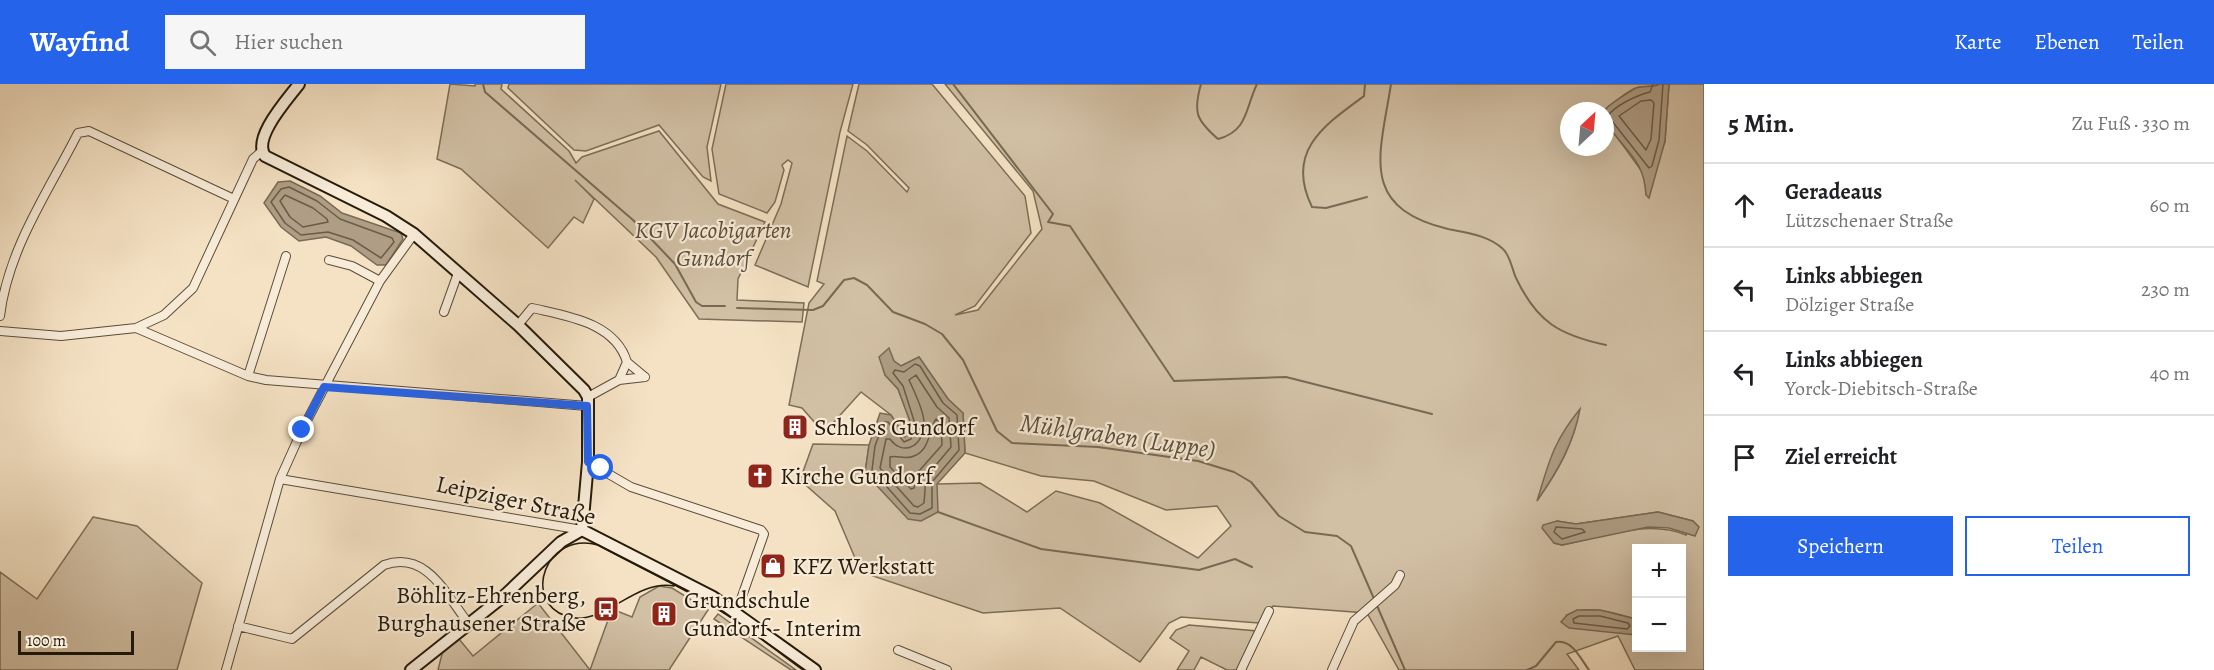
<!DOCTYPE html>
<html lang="de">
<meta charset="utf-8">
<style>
body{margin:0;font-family:Alegreya,serif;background:#f6f6f6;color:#202124}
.controls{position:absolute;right:18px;bottom:18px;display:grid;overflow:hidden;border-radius:0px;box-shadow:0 6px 24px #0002}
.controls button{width:54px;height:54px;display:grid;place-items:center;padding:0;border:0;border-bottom:2px solid #e0e0e0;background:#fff;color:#202124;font:30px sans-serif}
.compass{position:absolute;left:1560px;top:18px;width:54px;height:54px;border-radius:50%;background:#fff;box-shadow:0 6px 24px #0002;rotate:26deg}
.scale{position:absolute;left:18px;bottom:15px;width:116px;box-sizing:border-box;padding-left:6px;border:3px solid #261b0b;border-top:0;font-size:16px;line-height:21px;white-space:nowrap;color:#261b0b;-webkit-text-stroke:4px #f8ecd9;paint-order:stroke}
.stop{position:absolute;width:18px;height:18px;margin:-14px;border:4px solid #2563eb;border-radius:50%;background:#fff}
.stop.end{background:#2563eb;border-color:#fff;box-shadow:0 2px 6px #0008}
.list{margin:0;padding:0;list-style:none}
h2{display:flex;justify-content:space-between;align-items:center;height:78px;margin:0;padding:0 24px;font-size:26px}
h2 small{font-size:20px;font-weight:400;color:#757577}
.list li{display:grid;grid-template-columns:39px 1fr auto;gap:18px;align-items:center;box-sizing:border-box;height:84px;padding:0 24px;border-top:2px solid #e0e0e0}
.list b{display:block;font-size:22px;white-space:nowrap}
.list p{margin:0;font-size:20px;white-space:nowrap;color:#757577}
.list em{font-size:20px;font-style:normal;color:#757577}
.actions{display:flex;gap:12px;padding:18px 24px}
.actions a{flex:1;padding:14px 0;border:2px solid #2563eb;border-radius:0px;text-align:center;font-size:21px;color:#2563eb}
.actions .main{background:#2563eb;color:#fff}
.icon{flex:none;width:33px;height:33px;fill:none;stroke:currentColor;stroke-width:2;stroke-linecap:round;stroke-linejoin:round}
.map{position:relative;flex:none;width:1704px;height:586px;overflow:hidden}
header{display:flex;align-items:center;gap:36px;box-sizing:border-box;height:84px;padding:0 30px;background:#2563eb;color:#fff}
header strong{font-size:28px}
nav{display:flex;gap:33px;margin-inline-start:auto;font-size:21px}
.search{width:420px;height:54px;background:#f6f6f6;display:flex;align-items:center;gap:15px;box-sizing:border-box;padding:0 21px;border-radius:0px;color:#757577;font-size:22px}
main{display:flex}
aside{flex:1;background:#fff}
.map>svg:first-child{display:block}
.green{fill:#d2c0a5;stroke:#7c6e58;stroke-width:1.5;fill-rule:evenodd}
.water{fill:#af9e85;stroke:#786a54;stroke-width:1.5}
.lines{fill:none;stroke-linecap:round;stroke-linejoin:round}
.shore{stroke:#6a5c48;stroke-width:1.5}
.stream{stroke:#786a54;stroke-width:2}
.street-casing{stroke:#5a4d39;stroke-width:10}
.secondary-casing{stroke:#261b0b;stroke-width:14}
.street{stroke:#f8ecd9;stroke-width:8}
.secondary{stroke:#f8ecd9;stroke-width:10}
.tram{stroke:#261b0b;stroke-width:1.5}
.route{stroke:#2563eb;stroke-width:8}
.labels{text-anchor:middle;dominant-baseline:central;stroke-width:4.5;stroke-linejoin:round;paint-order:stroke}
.park-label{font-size:24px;font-style:italic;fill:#5a4d39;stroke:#f8ecd9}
.poi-label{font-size:24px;fill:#261b0b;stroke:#f8ecd9;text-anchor:start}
.street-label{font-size:24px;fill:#261b0b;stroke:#f8ecd9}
.water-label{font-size:26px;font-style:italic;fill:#5d4f3c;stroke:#f8ecd9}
</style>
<header>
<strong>Wayfind</strong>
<div class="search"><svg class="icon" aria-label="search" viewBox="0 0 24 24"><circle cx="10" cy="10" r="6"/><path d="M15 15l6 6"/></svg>Hier suchen</div>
<nav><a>Karte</a><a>Ebenen</a><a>Teilen</a></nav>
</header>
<main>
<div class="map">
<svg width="1704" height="586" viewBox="0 0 1704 586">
<rect width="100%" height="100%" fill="#f5e2c4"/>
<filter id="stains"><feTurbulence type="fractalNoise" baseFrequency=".00333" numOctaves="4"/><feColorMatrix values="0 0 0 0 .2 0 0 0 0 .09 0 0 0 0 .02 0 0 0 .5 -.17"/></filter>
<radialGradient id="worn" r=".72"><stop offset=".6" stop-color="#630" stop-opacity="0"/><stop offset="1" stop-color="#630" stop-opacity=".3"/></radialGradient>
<path class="green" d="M450,0l25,2v-2h27l-1,5 68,62 7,12 6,-6 77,-26 59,73 47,18 -27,57 -1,21 67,3 -2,19 -103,-3 -43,-62 -81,-77 19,19 -11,24 -9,-6 -26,31 -87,-79 -24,-10z
M509,0h212l-14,63 4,34 -8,-4 -44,-52 -73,26 -12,-1 -66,-62z
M726,0h127l-13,48 -32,155 -53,-22 26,-61 11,-41 -4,-3 -6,5 2,5 -9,32 -8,11 -48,-19 -7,-45z
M859,0h73l93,112 6,37 -56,73 -20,9 23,-5 64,-81 -9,-38 -88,-107h715c-7,4 -17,1 -24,4 -7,3 -29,18 -32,23h-35v36h36v-27l40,56 1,19 19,-54 4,-57h35v586h-69l-17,-34 -51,18 12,16h-180l-32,-57 -94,-7 -14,17 -78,-6 -12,6 -29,39 -80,-54 -77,5 -122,-41 -26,-61 -35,-31 13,-36 56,1 -4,28 72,11 43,-1 47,29 29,-21 44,12 98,55 33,-32 -14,-20 -51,4 -72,-29 -53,-5 -76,-23 -2,-40 -15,-14 -29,-42 -18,9 -7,-5 -9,14 13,14 13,35 -6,13 -14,-22 -30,-23 -37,41 -22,-25 -13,-3 20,-102 15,-19 -7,-3 30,-145 20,15 40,41 2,-4 -42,-43 -19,-14zM1579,326c-5,33 -21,62 -41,89zM1658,428l35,9 -7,14c-40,-16 -83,2 -124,10l-8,-2 -3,-6 6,-16 19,3zM1636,464h46v100l-25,3 -3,-3h-18v-13l-69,-20c22,-11 47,-2 69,4z
M93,433l44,9 65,57 -25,87h-177v-98l37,27z
M659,502l13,2 36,22 -39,60h-79l22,-61 20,8 8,-20z
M538,519l52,67h-152l5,-20 16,-11 14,17z
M718,530l78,56h-5l-77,-51z
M1189,541l68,6 -19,39h-11l-26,-13 -7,13h-17l12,-19 -19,-13 6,-8z"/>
<path class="water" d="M1660,0h9l-4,57 -16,57 -3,-3c-2,-35 -19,-42 -37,-68 -4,-5 -4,-12 -5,-16 3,-5 26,-20 32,-23 7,-3 17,0 24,-4z
M290,97l30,15 22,17 59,20 2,6 -17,26h-9l-26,-19 -25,-9 -27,4 -18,-14 -17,-24 14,-21z
M889,264l5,13 7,5 18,-9 29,42 15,14 2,40 -28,31 1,28 -17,9 -13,-2 -43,-46 4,-28 11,-32 11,2 14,22 6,-13 -13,-35 -13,-14 -6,-18z
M1580,325c-6,34 -23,63 -43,92 12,-39 16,-59 43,-92z
M1658,428l35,9 6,6 -4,9 -26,-8 -21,-1 -86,18 -8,-2 -12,-15 1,-3 14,-4 19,3z
M1577,526h23l36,9v16l-67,-7 -8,-6 6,-7z"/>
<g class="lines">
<path class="shore" d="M1653,0l-3,8c-12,3 -35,13 -42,24l41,52 3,-2 7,-26 4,-56
M1651,16l3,3 -3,36 -5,11 -27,-34 22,-15z
M289,103l28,14 23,18 52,19 2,4 -13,16 -28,-18 -25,-8 -27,3 -16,-12 -14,-21 10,-13z
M285,111l28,13 14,11 1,3 -25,5 -13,-10 -10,-16z
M915,280l5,2 23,37 14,12 2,35 -27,32v26l-12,6 -10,-1 -38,-43 3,-24 9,-24h4l16,20 7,-3 5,-12 -13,-41 -10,-13 2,-3 9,2z
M916,291l21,32 12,11 2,29 -25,30 -2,26 -6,4 -4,-1 -34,-38 6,-29h4c13,18 33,7 34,-14 1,-13 -10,-34 -15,-45z
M936,335l5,3 1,23 -23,26 -5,17 -3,1 -21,-22v-10c7,-2 16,3 24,-1 17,-7 14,-26 22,-37z
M1556,443l26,2 3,3 -23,7 -8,-7z
M1579,532h21l28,7 2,3 -3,3 -53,-6 -1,-4z"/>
<path class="stream" d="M483,0l2,8 148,128 42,44 21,38 6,4h23
M953,0l100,130 -5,8 22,4 104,155 112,-4 146,37
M1201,0c-8,28 -5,36 17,55 30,-8 27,-30 39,-55
M1365,0l-1,12c-41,30 -79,56 -52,111l14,1 41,-11
M1391,0c-11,71 -33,123 57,145 19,4 40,6 55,20 7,6 9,20 13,29 21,44 43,57 90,67
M737,224l76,2 10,-4 21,-26 10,-2 13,7 26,27 32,12 17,10 21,26 34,71 15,12 86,4 100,14 36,11 17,10 28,34 26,16 32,4 14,10 54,124
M938,428l103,37 158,21 36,-11 17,8
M1527,586l9,-4 20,-24c17,-2 24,16 33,28"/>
<g class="street-casing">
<path id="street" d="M329,176l23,6 28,15
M444,228l14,-39
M0,232c8,-67 48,-124 78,-183l11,-2 145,68
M518,241l14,-17c34,8 83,14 95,54
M136,244l112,48 18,4 321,26
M0,247l61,5 75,-8 28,-13 29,-27 60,-129 9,-8
M248,292l38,-120
M619,296l8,-18 18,15
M588,313l31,-17 26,-3
M588,378l43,25 130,43 3,4 -24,68 -7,8
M280,395l302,51
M238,542l54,13 92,-74c43,-15 62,30 85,59
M898,566l49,20
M226,586l54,-191 22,-49 78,-149 34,-47
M1241,586l28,-59
M1332,586l22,-49 41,-36 5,-10"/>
</g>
<g class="secondary-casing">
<path id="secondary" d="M299,0c-12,16 -47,54 -34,72l121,60 28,18 104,91 66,65 4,7v65l-6,68
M582,446l131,67 102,73
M411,586l93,-74 57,-54 21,-12"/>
</g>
<use href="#street" class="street"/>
<use href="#secondary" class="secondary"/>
<path class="tram" d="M674,502c-41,-7 -71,43 -108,30 -44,-15 -21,-85 32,-71 46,25 95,47 138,76 23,15 45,33 67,49"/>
</g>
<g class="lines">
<path class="route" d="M302,346l22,-43 263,19 1,56 13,6"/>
</g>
<defs>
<g id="building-square" transform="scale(1.35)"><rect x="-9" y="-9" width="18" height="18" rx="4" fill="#8f2418" stroke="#f8ecd9"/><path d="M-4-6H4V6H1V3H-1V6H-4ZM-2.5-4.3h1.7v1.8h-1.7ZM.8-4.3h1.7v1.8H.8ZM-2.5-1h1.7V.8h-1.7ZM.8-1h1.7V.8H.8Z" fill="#fff"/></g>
<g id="church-square" transform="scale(1.35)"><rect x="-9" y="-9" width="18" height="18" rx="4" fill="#8f2418" stroke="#f8ecd9"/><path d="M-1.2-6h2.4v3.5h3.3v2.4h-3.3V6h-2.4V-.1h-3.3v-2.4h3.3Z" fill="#fff"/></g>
<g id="shop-square" transform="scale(1.35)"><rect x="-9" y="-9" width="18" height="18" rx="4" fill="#8f2418" stroke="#f8ecd9"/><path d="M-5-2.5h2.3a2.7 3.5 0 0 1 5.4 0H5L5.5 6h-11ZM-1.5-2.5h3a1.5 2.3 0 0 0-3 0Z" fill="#fff"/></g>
<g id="bus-square" transform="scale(1.35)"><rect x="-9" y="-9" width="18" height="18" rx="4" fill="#8f2418" stroke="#f8ecd9"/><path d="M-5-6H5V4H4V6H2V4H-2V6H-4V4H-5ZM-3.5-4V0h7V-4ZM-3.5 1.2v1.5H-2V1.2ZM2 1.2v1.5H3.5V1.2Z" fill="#fff"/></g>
</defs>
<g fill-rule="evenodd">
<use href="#building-square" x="795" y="343"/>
<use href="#church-square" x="760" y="392"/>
<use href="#shop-square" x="773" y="482"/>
<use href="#bus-square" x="606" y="525"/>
<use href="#building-square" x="664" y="530"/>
</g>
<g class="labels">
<g class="park-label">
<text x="713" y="146">KGV Jacobigarten<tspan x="713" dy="28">Gundorf</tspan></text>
</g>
<g class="poi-label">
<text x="814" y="343">Schloss Gundorf</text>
<text x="780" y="392">Kirche Gundorf</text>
<text x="792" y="482">KFZ Werkstatt</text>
<text x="586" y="511" text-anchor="end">Böhlitz-Ehrenberg,<tspan x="586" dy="28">Burghausener Straße</tspan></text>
<text x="684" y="516">Grundschule<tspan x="684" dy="28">Gundorf - Interim</tspan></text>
</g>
<g class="street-label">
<text transform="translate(516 416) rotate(12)">Leipziger Straße</text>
</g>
<g class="water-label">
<text transform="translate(1118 352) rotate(8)">Mühlgraben (Luppe)</text>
</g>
</g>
<rect width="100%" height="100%" filter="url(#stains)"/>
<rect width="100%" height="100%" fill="url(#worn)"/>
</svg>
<div class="controls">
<button>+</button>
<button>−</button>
</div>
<svg class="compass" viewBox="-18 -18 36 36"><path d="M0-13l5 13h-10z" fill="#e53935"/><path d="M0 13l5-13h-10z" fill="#757577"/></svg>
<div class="scale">100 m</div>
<div class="stop" style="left:601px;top:384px"></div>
<div class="stop end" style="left:302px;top:346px"></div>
</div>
<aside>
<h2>5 Min.<small>Zu Fuß · 330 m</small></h2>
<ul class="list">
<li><svg class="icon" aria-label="ahead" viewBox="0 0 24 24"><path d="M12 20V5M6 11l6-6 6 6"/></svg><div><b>Geradeaus</b><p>Lützschenaer Straße</p></div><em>60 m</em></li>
<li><svg class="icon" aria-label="left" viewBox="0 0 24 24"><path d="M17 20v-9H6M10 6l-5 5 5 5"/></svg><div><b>Links abbiegen</b><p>Dölziger Straße</p></div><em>230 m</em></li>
<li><svg class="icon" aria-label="left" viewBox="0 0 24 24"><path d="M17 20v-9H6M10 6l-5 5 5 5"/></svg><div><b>Links abbiegen</b><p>Yorck-Diebitsch-Straße</p></div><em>40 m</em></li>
<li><svg class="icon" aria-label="arrive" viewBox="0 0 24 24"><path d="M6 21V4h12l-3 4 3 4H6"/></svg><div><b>Ziel erreicht</b></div></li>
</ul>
<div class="actions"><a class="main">Speichern</a><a>Teilen</a></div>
</aside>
</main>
